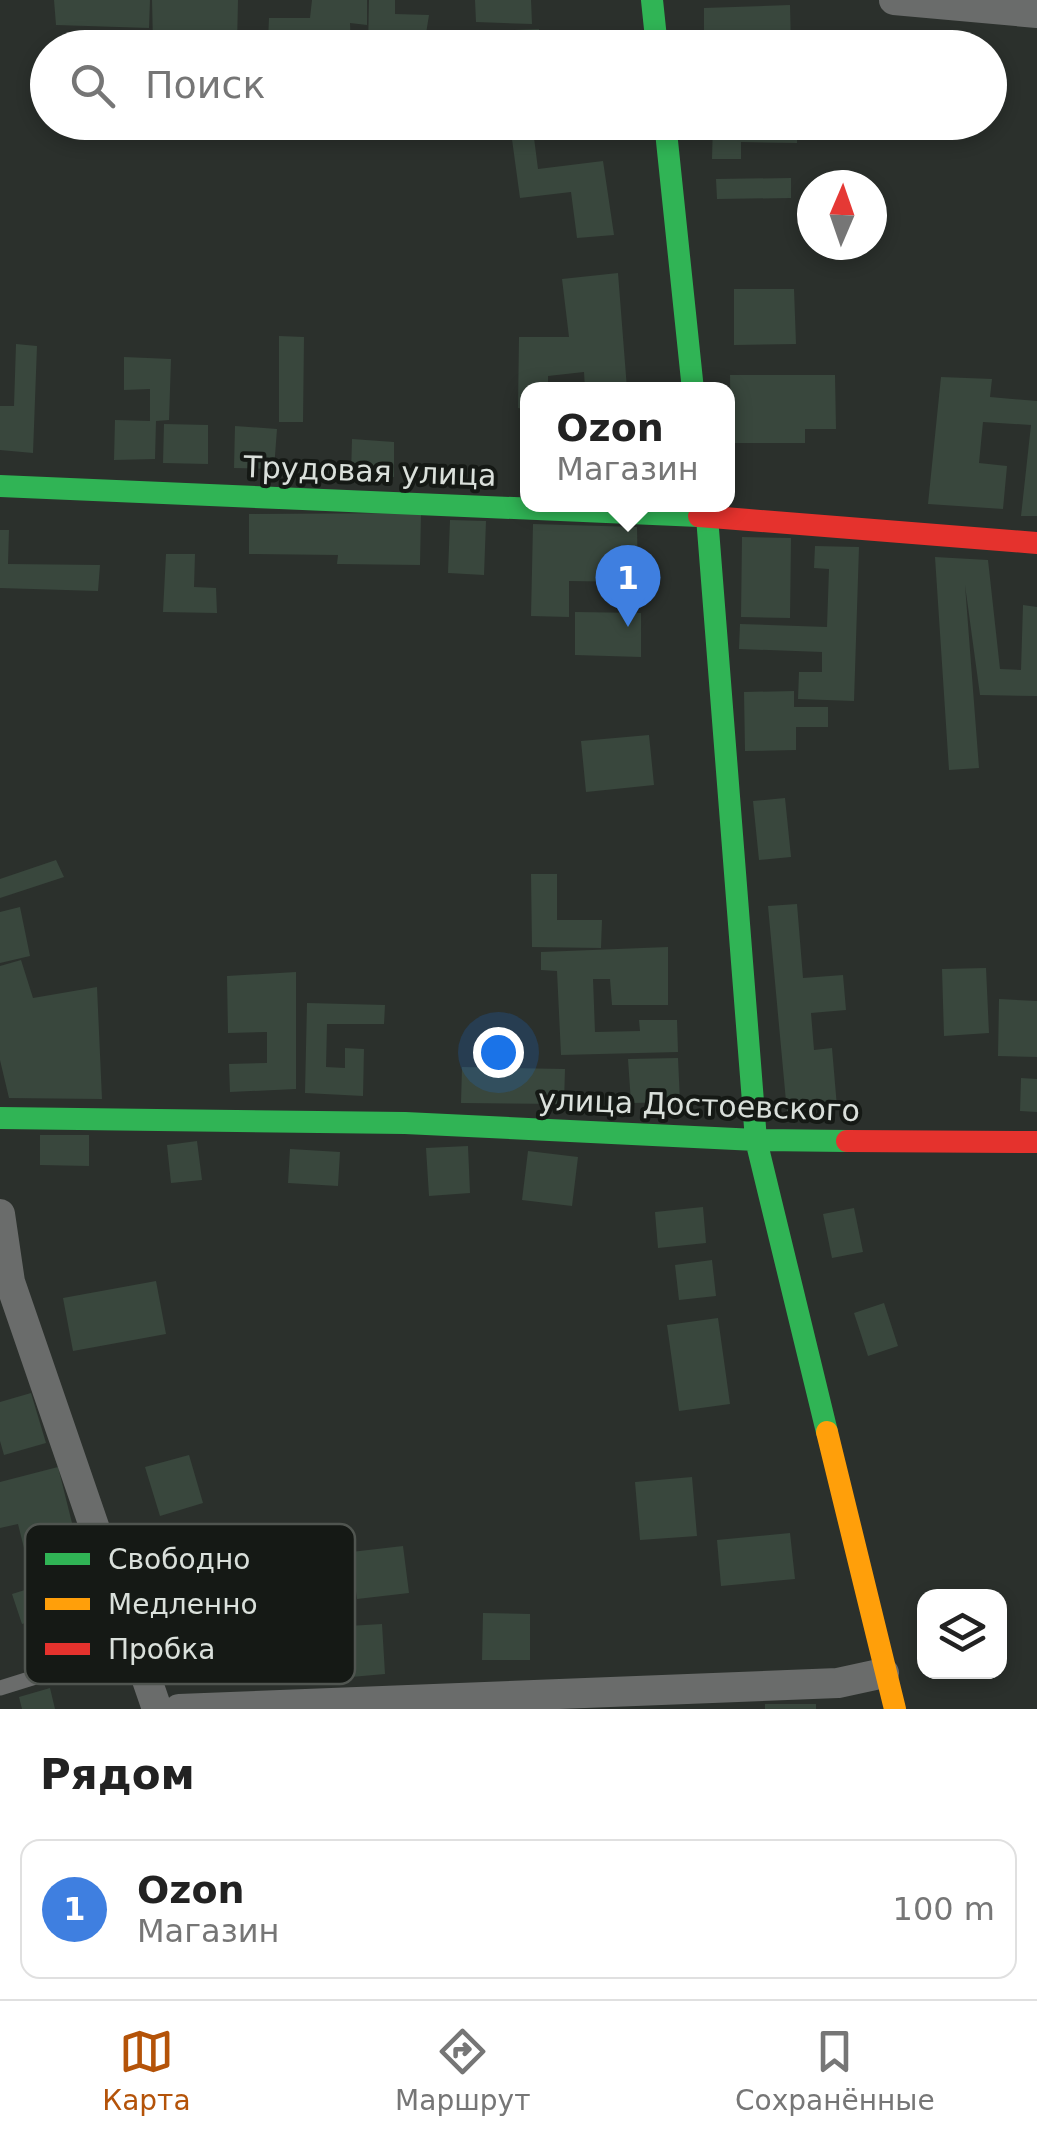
<!DOCTYPE html>
<html lang="ru">
<meta charset="utf-8">
<style>
body{margin:0;font-family:"DejaVu Sans",sans-serif;background:#f2f2f2;color:#222}
.controls{position:absolute;right:30px;bottom:30px;display:grid;overflow:hidden;border-radius:20px;box-shadow:0 5px 15px #0003}
.controls button{width:90px;height:90px;display:grid;place-items:center;padding:0;border:0;border-bottom:2px solid #e0e0e0;background:#fff;color:#222;font:50px sans-serif}
.compass{position:absolute;left:797px;top:170px;width:90px;height:90px;border-radius:50%;background:#fff;box-shadow:0 5px 15px #0003;rotate:2deg}
.you{position:absolute;left:498px;top:1052px;width:35px;height:35px;margin:-25px;border:8px solid #fff;border-radius:50%;background:#1a73e8;box-shadow:0 0 0 15px #1a73e833}
.badge{display:grid;place-items:center;width:65px;height:65px;border-radius:50%;background:#b45309;color:#fff;font-size:32px;font-weight:700}
.pin{position:absolute;translate:-50% -82px;filter:drop-shadow(0 2px 5px #0008)}
.pin::after{content:'';position:absolute;top:52px;width:35px;height:30px;background:inherit;clip-path:polygon(0 0,100% 0,50% 100%)}
.popup{position:absolute;left:520px;top:382px;width:215px;height:130px;box-sizing:border-box;display:grid;place-content:center;border-radius:20px;background:#fff;filter:drop-shadow(0 2px 8px #0005);font-size:32px;white-space:nowrap;color:#767676}
.popup b{font-size:38px;color:#222}
.popup::after{content:'';position:absolute;left:50%;top:100%;margin-left:-20px;border:20px solid transparent;border-top-color:#fff}
.list{margin:0;padding:0;list-style:none}
h2{display:flex;justify-content:space-between;align-items:center;height:130px;margin:0;padding:0 40px;font-size:42px}
h2 small{font-size:32px;font-weight:400;color:#767676}
.list li{display:grid;grid-template-columns:65px 1fr auto;gap:30px;align-items:center;box-sizing:border-box;height:140px;margin:0 20px 20px;padding:0 20px;border:2px solid #e0e0e0;border-radius:20px}
.list b{display:block;font-size:38px;white-space:nowrap}
.list p{margin:0;font-size:32px;white-space:nowrap;color:#767676}
.list em{font-size:32px;font-style:normal;color:#767676}
.icon{flex:none;width:55px;height:55px;fill:none;stroke:currentColor;stroke-width:2;stroke-linecap:round;stroke-linejoin:round}
.map{position:relative;flex:none;width:1037px;height:1709px;overflow:hidden}
.search{position:absolute;background:#fff;box-shadow:0 5px 15px #0003;left:30px;right:30px;top:30px;height:110px;display:flex;align-items:center;gap:25px;box-sizing:border-box;padding:0 35px;border-radius:55px;color:#767676;font-size:38px}
.sheet{height:290px;background:#fff}
nav{display:flex;justify-content:space-around;align-items:center;box-sizing:border-box;height:140px;border-top:2px solid #e0e0e0;background:#fff;font-size:28px;color:#767676}
nav a{display:grid;justify-items:center;gap:5px}
nav .on{color:#b45309}
.map>svg:first-child{display:block}
.building{fill:#39473d}
.lines{fill:none;stroke-linecap:round;stroke-linejoin:round}
.lane{stroke:#6a6c6b;stroke-width:15}
.street{stroke:#6a6c6b;stroke-width:30}
.fast{stroke:#30b455;stroke-width:22}
.slow{stroke:#ff9f0a;stroke-width:22}
.jam{stroke:#e5322d;stroke-width:22}
.labels{text-anchor:middle;dominant-baseline:central;stroke-width:8;stroke-linejoin:round;paint-order:stroke}
.street-label{font-size:30px;fill:#dae0db;stroke:#151915}
.key{fill:#151915;stroke:#505550;stroke-width:2.5}
.key-label{font-size:28px;fill:#dae0db}
</style>
<div class="map">
<svg width="1037" height="1709" viewBox="0 0 1037 1709">
<rect width="100%" height="100%" fill="#2b302c"/>
<path class="building" d="M54,0h96l-1,28 -93,-3z
M152,0h86l-1,46 -51,-5v6l-33,-4z
M312,0h55v25l-17,-2 1,25 -83,-6 1,-24h41z
M369,0h26v14l34,1 -4,25 -32,2v6h-25z
M475,0h56l1,24 -56,-2z
M790,5l1,43h-87v-40z
M539,29l1,19h-50l-1,-17z
M456,122h109v4l-32,4 5,39 65,-8 11,74 -37,3 -6,-46 -51,6 -9,-66 -53,6z
M713,122h85l-1,21 -56,-1v17h-29z
M791,178v20l-74,1 -1,-20z
M618,273l9,116h-42l-1,-17 -36,4v13h-20v21l-10,-2 1,-71h50l-7,-58z
M734,289h60l2,55 -62,1z
M279,336l25,1 -1,85h-24z
M16,344l21,2 -4,107 -33,-3v-44h14z
M124,357l47,2 -2,61 -13,1 -1,38 -41,1 1,-40 35,1v-32l-26,1z
M730,375h105l1,54h-31v14h-74z
M941,377l51,2 -2,18 47,4v115h-16l10,-91 -48,-3 -4,41 28,3 -4,43 -75,-5z
M524,418h4v62h-6z
M164,424l44,1v39l-45,-1z
M235,426l42,3 -3,40 -40,-1z
M352,439l42,3v35l-43,-2z
M421,513l-1,52 -83,-1 1,-9 -89,-1v-40z
M450,520l36,1 -2,54 -36,-2z
M533,524l104,3 1,55 -69,-1v36l-38,-1z
M0,530h9l-1,34 92,1 -2,26 -98,-3z
M742,537l49,1 -1,80 -49,-1z
M815,546l44,1 -5,154 -56,-2 1,-27h23v-20l-83,-3 1,-25 87,3 2,-58 -15,-1z
M166,554h29l-1,33 22,1 1,25 -54,-1z
M935,557l53,3 12,109 21,1 2,-65 14,2v89l-57,-1 -15,-110 14,183 -30,2z
M575,612l66,1v44l-66,-2z
M794,691v16h34v20h-32v23l-51,1 -1,-59z
M649,735l5,50 -68,7 -5,-51z
M785,798l6,59 -32,3 -6,-59z
M56,860l8,17 -64,21v-19z
M531,874h26v46h45l-1,28 -69,-1z
M797,904l6,74 40,-3 3,35 -35,3 3,37 18,-2 5,59 -50,5 -19,-206z
M20,907l10,49 -30,7v-51z
M668,947v58h-56l-2,-26h-17l2,53 45,-1 -1,-11h38l1,32 -117,3 -4,-84 -16,-1v-18z
M21,960l12,38 64,-11 5,112 -93,-1 -9,-38v-94z
M986,968l3,65 -45,3 -2,-67z
M296,972v117l-66,3 -1,-28 38,-1v-31l-39,1 -1,-57z
M999,999l38,2v56l-39,-1z
M307,1003l78,2 -1,19h-57l-1,43 19,1v-20l19,1 -1,47 -58,-3z
M678,1058l2,44 -49,1 -3,-44z
M462,1067l103,2 -1,35 -103,-1z
M1021,1078l16,1v33l-17,-1z
M40,1135h49v31l-49,-1z
M197,1141l5,39 -31,3 -4,-38z
M468,1146l2,47 -41,3 -3,-48z
M290,1149l50,3 -2,34 -50,-3z
M528,1151l50,6 -6,49 -50,-6z
M703,1207l3,36 -48,5 -3,-36z
M854,1208l9,44 -31,6 -9,-44z
M712,1260l4,36 -37,4 -4,-35z
M156,1281l10,53 -93,17 -10,-53z
M884,1303l14,43 -30,10 -14,-43z
M718,1318l12,86 -51,7 -12,-86z
M31,1393l15,50 -42,12 -4,-14v-39z
M189,1455l14,48 -43,13 -15,-49z
M58,1467l18,72 -51,13 -7,-28 -18,4v-46z
M692,1477l5,59 -57,4 -5,-58z
M790,1533l5,46 -74,7 -4,-46z
M403,1546l6,47 -52,6 -6,-47z
M210,1568l14,46 -42,13 -15,-46z
M80,1573l10,31 -68,20 -10,-30z
M483,1613l47,1v46h-48z
M382,1624l3,50 -34,3 -3,-51z
M240,1633l7,42 -51,8 -6,-42z
M50,1688l5,21h-33l-3,-12z
M765,1704h51v5h-51z"/>
<g class="lines">
<path class="lane" d="M0,1688l135,-42"/>
<path class="street" d="M894,0l143,13
M0,1214l10,68 147,427
M179,1709l659,-26 46,-10"/>
<path class="fast" d="M652,0l5,48
M665,122l28,268
M0,486l699,30
M706,504l50,636 71,292
M0,1118l405,5 351,17 91,1"/>
<path class="slow" d="M827,1432l68,277"/>
<path class="jam" d="M699,516l338,27
M847,1141l190,1"/>
</g>
<g class="labels">
<g class="street-label">
<text transform="translate(370 471) rotate(2)">Трудовая улица</text>
<text transform="translate(699 1105) rotate(2)">улица Достоевского</text>
</g>
</g>
<rect x="25" y="1524" width="330" height="160" rx="15" class="key"/>
<rect x="45" y="1553" width="45" height="12" fill="#30b455"/>
<rect x="45" y="1598" width="45" height="12" fill="#ff9f0a"/>
<rect x="45" y="1643" width="45" height="12" fill="#e5322d"/>
<g class="key-label">
<text x="108" y="1569">Свободно</text>
<text x="108" y="1614">Медленно</text>
<text x="108" y="1659">Пробка</text>
</g>
</svg>
<div class="controls">
<button><svg class="icon" aria-label="layers" viewBox="0 0 24 24"><path d="M12 4l9 5-9 5-9-5zM3 14l9 5 9-5"/></svg></button>
</div>
<svg class="compass" viewBox="-18 -18 36 36"><path d="M0-13l5 13h-10z" fill="#e53935"/><path d="M0 13l5-13h-10z" fill="#767676"/></svg>
<div class="you"></div>
<div class="pin badge" style="left:628px;top:627px;background:#3f7fe0">1</div>
<div class="popup"><b>Ozon</b>Магазин</div>
<div class="search"><svg class="icon" aria-label="search" viewBox="0 0 24 24"><circle cx="10" cy="10" r="6"/><path d="M15 15l6 6"/></svg>Поиск</div>
</div>
<section class="sheet">
<h2>Рядом<small></small></h2>
<ul class="list">
<li><span class="badge" style="background:#3f7fe0">1</span><div><b>Ozon</b><p>Магазин</p></div><em>100 m</em></li>
</ul>
</section>
<nav>
<a class="on"><svg class="icon" aria-label="map" viewBox="0 0 24 24"><path d="M3 6l6-2 6 2 6-2v14l-6 2-6-2-6 2zM9 4v14M15 6v14"/></svg>Карта</a>
<a><svg class="icon" aria-label="directions" viewBox="0 0 24 24"><path d="M12 3l9 9-9 9-9-9zM9 14v-3h6M13 9l2 2-2 2"/></svg>Маршрут</a>
<a><svg class="icon" aria-label="saved" viewBox="0 0 24 24"><path d="M7 4h10v16l-5-4-5 4z"/></svg>Сохранённые</a>
</nav>
